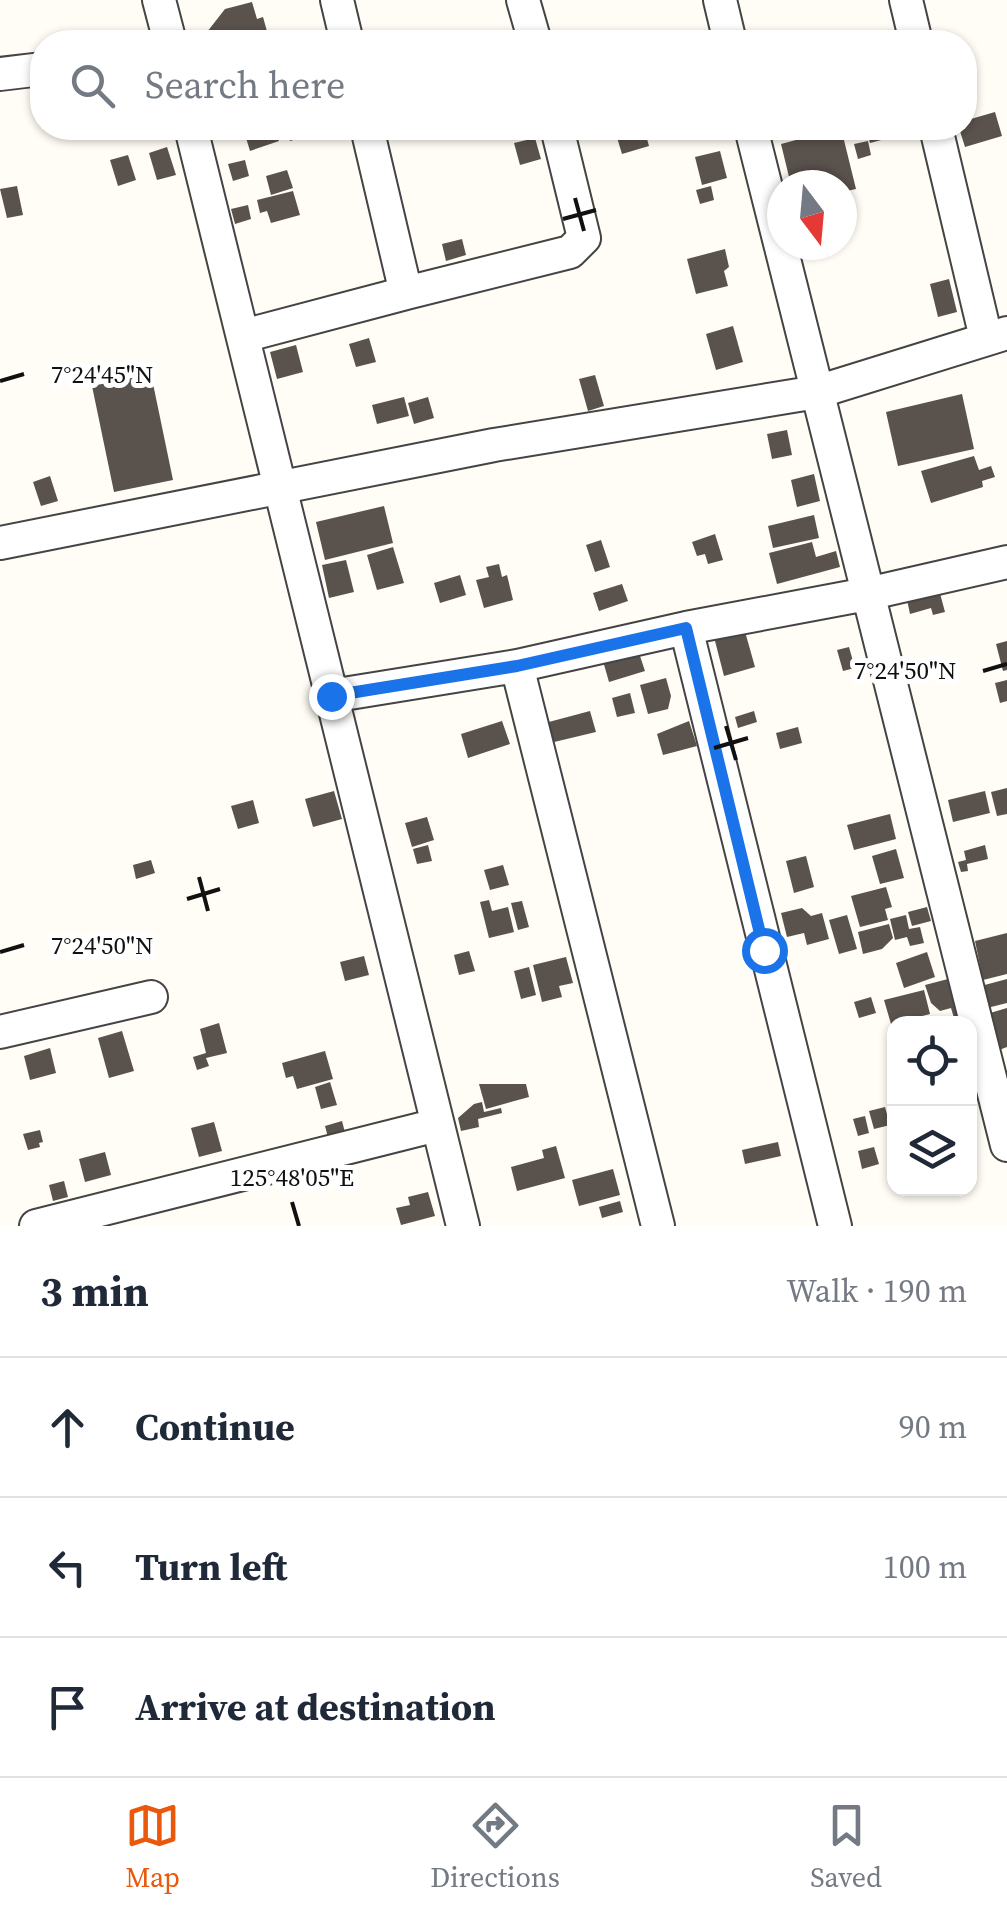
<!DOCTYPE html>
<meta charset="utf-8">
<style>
body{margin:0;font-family:"Source Serif 4",serif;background:#f2f2f3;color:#1f2937}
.controls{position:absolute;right:30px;bottom:30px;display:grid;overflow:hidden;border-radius:20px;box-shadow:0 2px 8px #0004}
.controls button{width:90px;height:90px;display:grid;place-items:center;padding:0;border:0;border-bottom:2px solid #e0e1e3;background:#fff;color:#1f2937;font:50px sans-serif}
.compass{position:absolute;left:767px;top:170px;width:90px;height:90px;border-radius:50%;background:#fff;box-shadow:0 2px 8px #0004;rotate:164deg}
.stop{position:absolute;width:30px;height:30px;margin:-22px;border:8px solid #1a73e8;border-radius:50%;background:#fff}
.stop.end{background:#1a73e8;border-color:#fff;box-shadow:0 2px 10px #0008}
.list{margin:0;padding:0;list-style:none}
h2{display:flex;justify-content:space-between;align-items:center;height:130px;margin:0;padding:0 40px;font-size:42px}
h2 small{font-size:32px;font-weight:400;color:#747a83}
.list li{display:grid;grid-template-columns:65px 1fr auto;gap:30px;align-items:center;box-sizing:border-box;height:140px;padding:0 40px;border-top:2px solid #e0e1e3}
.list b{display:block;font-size:38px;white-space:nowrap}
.list em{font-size:32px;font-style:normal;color:#747a83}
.icon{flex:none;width:55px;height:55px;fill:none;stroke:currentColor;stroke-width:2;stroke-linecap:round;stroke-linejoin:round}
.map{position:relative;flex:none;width:1007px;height:1226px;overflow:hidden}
.search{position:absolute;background:#fff;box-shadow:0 2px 8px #0004;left:30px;right:30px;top:30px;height:110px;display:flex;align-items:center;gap:25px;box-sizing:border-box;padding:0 35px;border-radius:40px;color:#747a83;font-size:38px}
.sheet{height:550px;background:#fff}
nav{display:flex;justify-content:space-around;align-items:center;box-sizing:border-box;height:140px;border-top:2px solid #e0e1e3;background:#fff;font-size:28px;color:#747a83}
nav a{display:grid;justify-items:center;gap:5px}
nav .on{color:#ea580c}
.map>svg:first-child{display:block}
.building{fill:#5a524d}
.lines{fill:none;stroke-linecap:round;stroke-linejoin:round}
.minor-casing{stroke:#444;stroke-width:36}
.minor{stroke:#fff;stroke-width:32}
.route{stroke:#1a73e8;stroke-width:12}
.ticks{fill:none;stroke:#111;stroke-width:4}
.ticks-label{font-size:25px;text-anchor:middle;fill:#111;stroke:#fff;stroke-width:10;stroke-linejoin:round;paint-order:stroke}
</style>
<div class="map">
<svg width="1007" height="1226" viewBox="0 0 1007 1226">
<rect width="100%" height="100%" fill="#fffdf5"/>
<path class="building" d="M252,2l5,17 6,-2 7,25h-29l-1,-2 -9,2 -2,-8 -19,5 -3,-7 18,-23z
M995,112l7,24 -37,11 -6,-19h5v-7z
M243,128h32l4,13 -29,10z
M286,128h34l1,4 -31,9z
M626,128h18l5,18 -27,8 -7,-23z
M841,128l15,61 -14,3v-7h-51l-10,-41z
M866,128h26v1l-9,2 2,8 -15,4z
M535,138l6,21 -21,6 -6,-22z
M868,141l3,14 -13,4 -4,-15z
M167,147l9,28 -19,5 -8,-27z
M720,151l7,27 -25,7 -7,-28z
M128,155l8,25 -18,6 -8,-26z
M245,160l4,16 -16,5 -5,-17z
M287,170l6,18 -22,7 -5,-19z
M17,186l6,29 -16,3 -7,-29z
M711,186l3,14 -14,4 -4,-14z
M293,191l7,24 -29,8 -4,-12 -7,2 -3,-13z
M248,205l3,14 -16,5 -4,-15z
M462,239l4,16 -20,6 -4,-17z
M725,249l4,18 -5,4 4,15 -32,8 -9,-35z
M949,279l8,33 -19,5 -8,-33z
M733,326l10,36 -27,8 -10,-36z
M369,338l7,24 -20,5 -7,-23z
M296,345l7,27 -26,7 -7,-27z
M151,374l22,106 -59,12 -22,-106z
M595,375l9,31 -16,5 -9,-32z
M962,394l12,55 -76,17 -12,-54z
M404,397l5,19 -32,8 -5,-19z
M428,397l6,21 -20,6 -6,-21z
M787,430l5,25 -20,4 -5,-25z
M974,456l5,14 12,-4 4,11 -13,4 1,6 -52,16 -10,-32z
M814,474l6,27 -23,6 -6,-27z
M50,476l8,25 -17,5 -8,-24z
M384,506l9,37 -68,17 -9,-38z
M814,515l5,23 -46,10 -5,-22z
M715,534l8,26 -15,4 -3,-10 -8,2 -5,-14z
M601,540l9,27 -15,5 -9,-27z
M812,542l4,15 20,-6 4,16 -63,17 -8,-31z
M393,547l11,36 -27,7 -10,-35z
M346,560l8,32 -25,6 -7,-33z
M499,564l3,13 5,-2 6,25 -29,8 -8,-28 13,-3 -3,-10z
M460,575l6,20 -26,8 -6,-20z
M622,584l6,17 -29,10 -6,-18z
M938,586l7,26 -12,3 -2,-7 -21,6 -4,-19z
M744,628l11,39 -31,9 -10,-39z
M1007,641v29l-4,1 -7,-27z
M849,647l6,21 -12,3 -6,-21z
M639,653l6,18 -36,11 -8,-28z
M666,678l5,18 -3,13 -20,5 -8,-29z
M1007,680v21l-7,2 -5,-20z
M630,693l5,20 -18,4 -5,-19z
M590,711l6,21 -46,11 -5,-20z
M754,711l3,11 -19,6 -3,-11z
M502,721l8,23 -42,14 -7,-24z
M689,721l8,25 -34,9 -6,-21z
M798,727l4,16 -22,6 -4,-16z
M1007,788v26l-10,2 -6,-24z
M334,791l8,28 -29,8 -8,-28z
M985,791l5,22 -37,9 -5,-22z
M253,800l6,23 -21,6 -7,-23z
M890,814l6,25 -42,11 -7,-25z
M427,817l7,23 -22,7 -7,-24z
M428,845l4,16 -15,3 -4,-15z
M985,845l3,14 -21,5 1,7 -7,1 -3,-10 8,-2 -2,-9z
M896,849l8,29 -24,6 -8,-28z
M806,856l8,31 -20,6 -8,-32z
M151,860l4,13 -19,6 -3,-14z
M503,865l6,20 -19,5 -6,-20z
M886,887l6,20 -7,2 3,11 -28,7 -9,-31z
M489,900l3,11 16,-4 6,25 -25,6 -9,-36z
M522,901l7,26 -11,3 -7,-27z
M927,907l4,14 -19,5 -4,-14z
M802,908l9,8 11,-3 7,26 -22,6 -3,-12 -17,4 -6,-24z
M847,915l10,34 -18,5 -10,-34z
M906,915l3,14 11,-2 4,16 -14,3 -3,-9 -12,3 -5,-21z
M889,924l4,14 -11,11 -19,5 -5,-22z
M1007,933v41l-24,6 -8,-39z
M469,951l6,20 -16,4 -5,-20z
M927,952l8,25 -31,11 -8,-25z
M364,956l5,19 -24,6 -5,-19z
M566,957l7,26 -14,3 3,11 -20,5 -9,-37z
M529,967l7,28 -15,4 -7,-28z
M948,979l13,38 -7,1 -3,-10 -11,3 -9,-8 -6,-18z
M1007,979v24l-20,5 -6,-22z
M924,990l6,24 -39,10 -7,-24z
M871,997l5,16 -17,5 -5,-16z
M1007,1008v39l-8,3 -9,-37z
M219,1023l8,30 -21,5 3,8 -12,4 -4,-13 13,-4 -6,-24z
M122,1031l12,40 -25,7 -11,-40z
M50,1048l6,25 -26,7 -6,-24z
M325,1051l8,28 -36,10 -4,-13 -7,2 -4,-15z
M330,1082l7,23 -16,4 -6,-22z
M479,1084h47l3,13 -43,12z
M482,1102l2,10 17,-4 1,5 -24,6 1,8 -18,4 -3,-13 16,-14z
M885,1107l5,18 -16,4 -5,-18z
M865,1116l4,17 -11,3 -5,-17z
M342,1121l5,19 -17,5 -5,-19z
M214,1122l8,29 -23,6 -8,-29z
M40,1130l3,12 -4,1 1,4 -12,3 -5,-16z
M778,1142l3,14 -36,8 -3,-14z
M556,1146l9,32 -48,13 -6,-24 33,-9 -2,-8z
M874,1147l5,17 -17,5 -4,-18z
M105,1152l6,23 -26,7 -6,-23z
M613,1169l7,26 -41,11 -7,-26z
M64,1181l4,16 -15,4 -4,-16z
M428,1192l7,24 -34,9 -5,-17 14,-3 -2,-8z
M620,1201l3,11 -21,6 -3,-11z"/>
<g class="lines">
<g class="minor-casing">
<path id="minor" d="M159,0l11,42
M337,0l10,42
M523,0l12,42
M720,0l10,42
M906,0l10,42
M0,74l42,-5
M191,128l272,1098
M751,128l256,1017
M936,128l50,210
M406,293l164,-41 14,-14 -27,-110
M243,336l163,-43 -39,-165
M0,543l494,-98 323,-53 190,-59
M686,628l149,598
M517,666l141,560
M331,696l186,-30 169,-38 181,-34 140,-32
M0,1032l151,-35
M36,1226l401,-101"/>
</g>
<use href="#minor" class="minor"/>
</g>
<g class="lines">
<path class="route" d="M331,696l186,-30 169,-38 78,322"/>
</g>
<path class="ticks" d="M575,198l9,33M563,219l33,-9M0,381l24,-7M983,671l24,-7M726,726l10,34M714,748l34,-10M199,877l9,34M187,899l33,-10M0,952l24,-7M292,1202l7,24"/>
<g class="ticks-label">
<text x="102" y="383">7°24'45"N</text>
<text x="905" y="679">7°24'50"N</text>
<text x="102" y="954">7°24'50"N</text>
<text x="292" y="1186">125°48'05"E</text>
</g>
</svg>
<div class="controls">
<button><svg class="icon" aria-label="locate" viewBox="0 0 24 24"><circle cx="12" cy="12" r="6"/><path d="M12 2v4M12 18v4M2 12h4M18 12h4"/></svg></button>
<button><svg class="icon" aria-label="layers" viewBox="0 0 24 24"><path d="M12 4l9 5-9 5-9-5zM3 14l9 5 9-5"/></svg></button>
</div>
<svg class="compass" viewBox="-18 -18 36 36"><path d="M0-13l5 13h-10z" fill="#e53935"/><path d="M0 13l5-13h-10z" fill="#747a83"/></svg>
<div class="stop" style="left:764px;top:950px"></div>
<div class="stop end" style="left:331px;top:696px"></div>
<div class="search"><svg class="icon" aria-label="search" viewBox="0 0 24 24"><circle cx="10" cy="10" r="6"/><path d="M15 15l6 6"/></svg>Search here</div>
</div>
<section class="sheet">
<h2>3 min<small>Walk · 190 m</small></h2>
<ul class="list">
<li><svg class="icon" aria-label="ahead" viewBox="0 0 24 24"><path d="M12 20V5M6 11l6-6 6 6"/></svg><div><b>Continue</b></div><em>90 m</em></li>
<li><svg class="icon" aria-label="left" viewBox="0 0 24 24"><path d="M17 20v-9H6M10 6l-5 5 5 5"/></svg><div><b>Turn left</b></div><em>100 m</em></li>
<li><svg class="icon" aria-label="arrive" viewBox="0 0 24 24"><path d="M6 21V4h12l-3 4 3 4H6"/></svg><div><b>Arrive at destination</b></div></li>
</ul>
</section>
<nav>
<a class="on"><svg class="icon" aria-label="map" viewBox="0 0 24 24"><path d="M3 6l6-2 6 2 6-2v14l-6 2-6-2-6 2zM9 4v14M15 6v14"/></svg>Map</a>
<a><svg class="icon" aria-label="directions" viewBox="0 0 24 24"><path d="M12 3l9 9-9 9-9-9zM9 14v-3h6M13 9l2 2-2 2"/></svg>Directions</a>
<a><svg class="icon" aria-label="saved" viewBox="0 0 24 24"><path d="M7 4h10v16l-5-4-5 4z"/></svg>Saved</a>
</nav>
